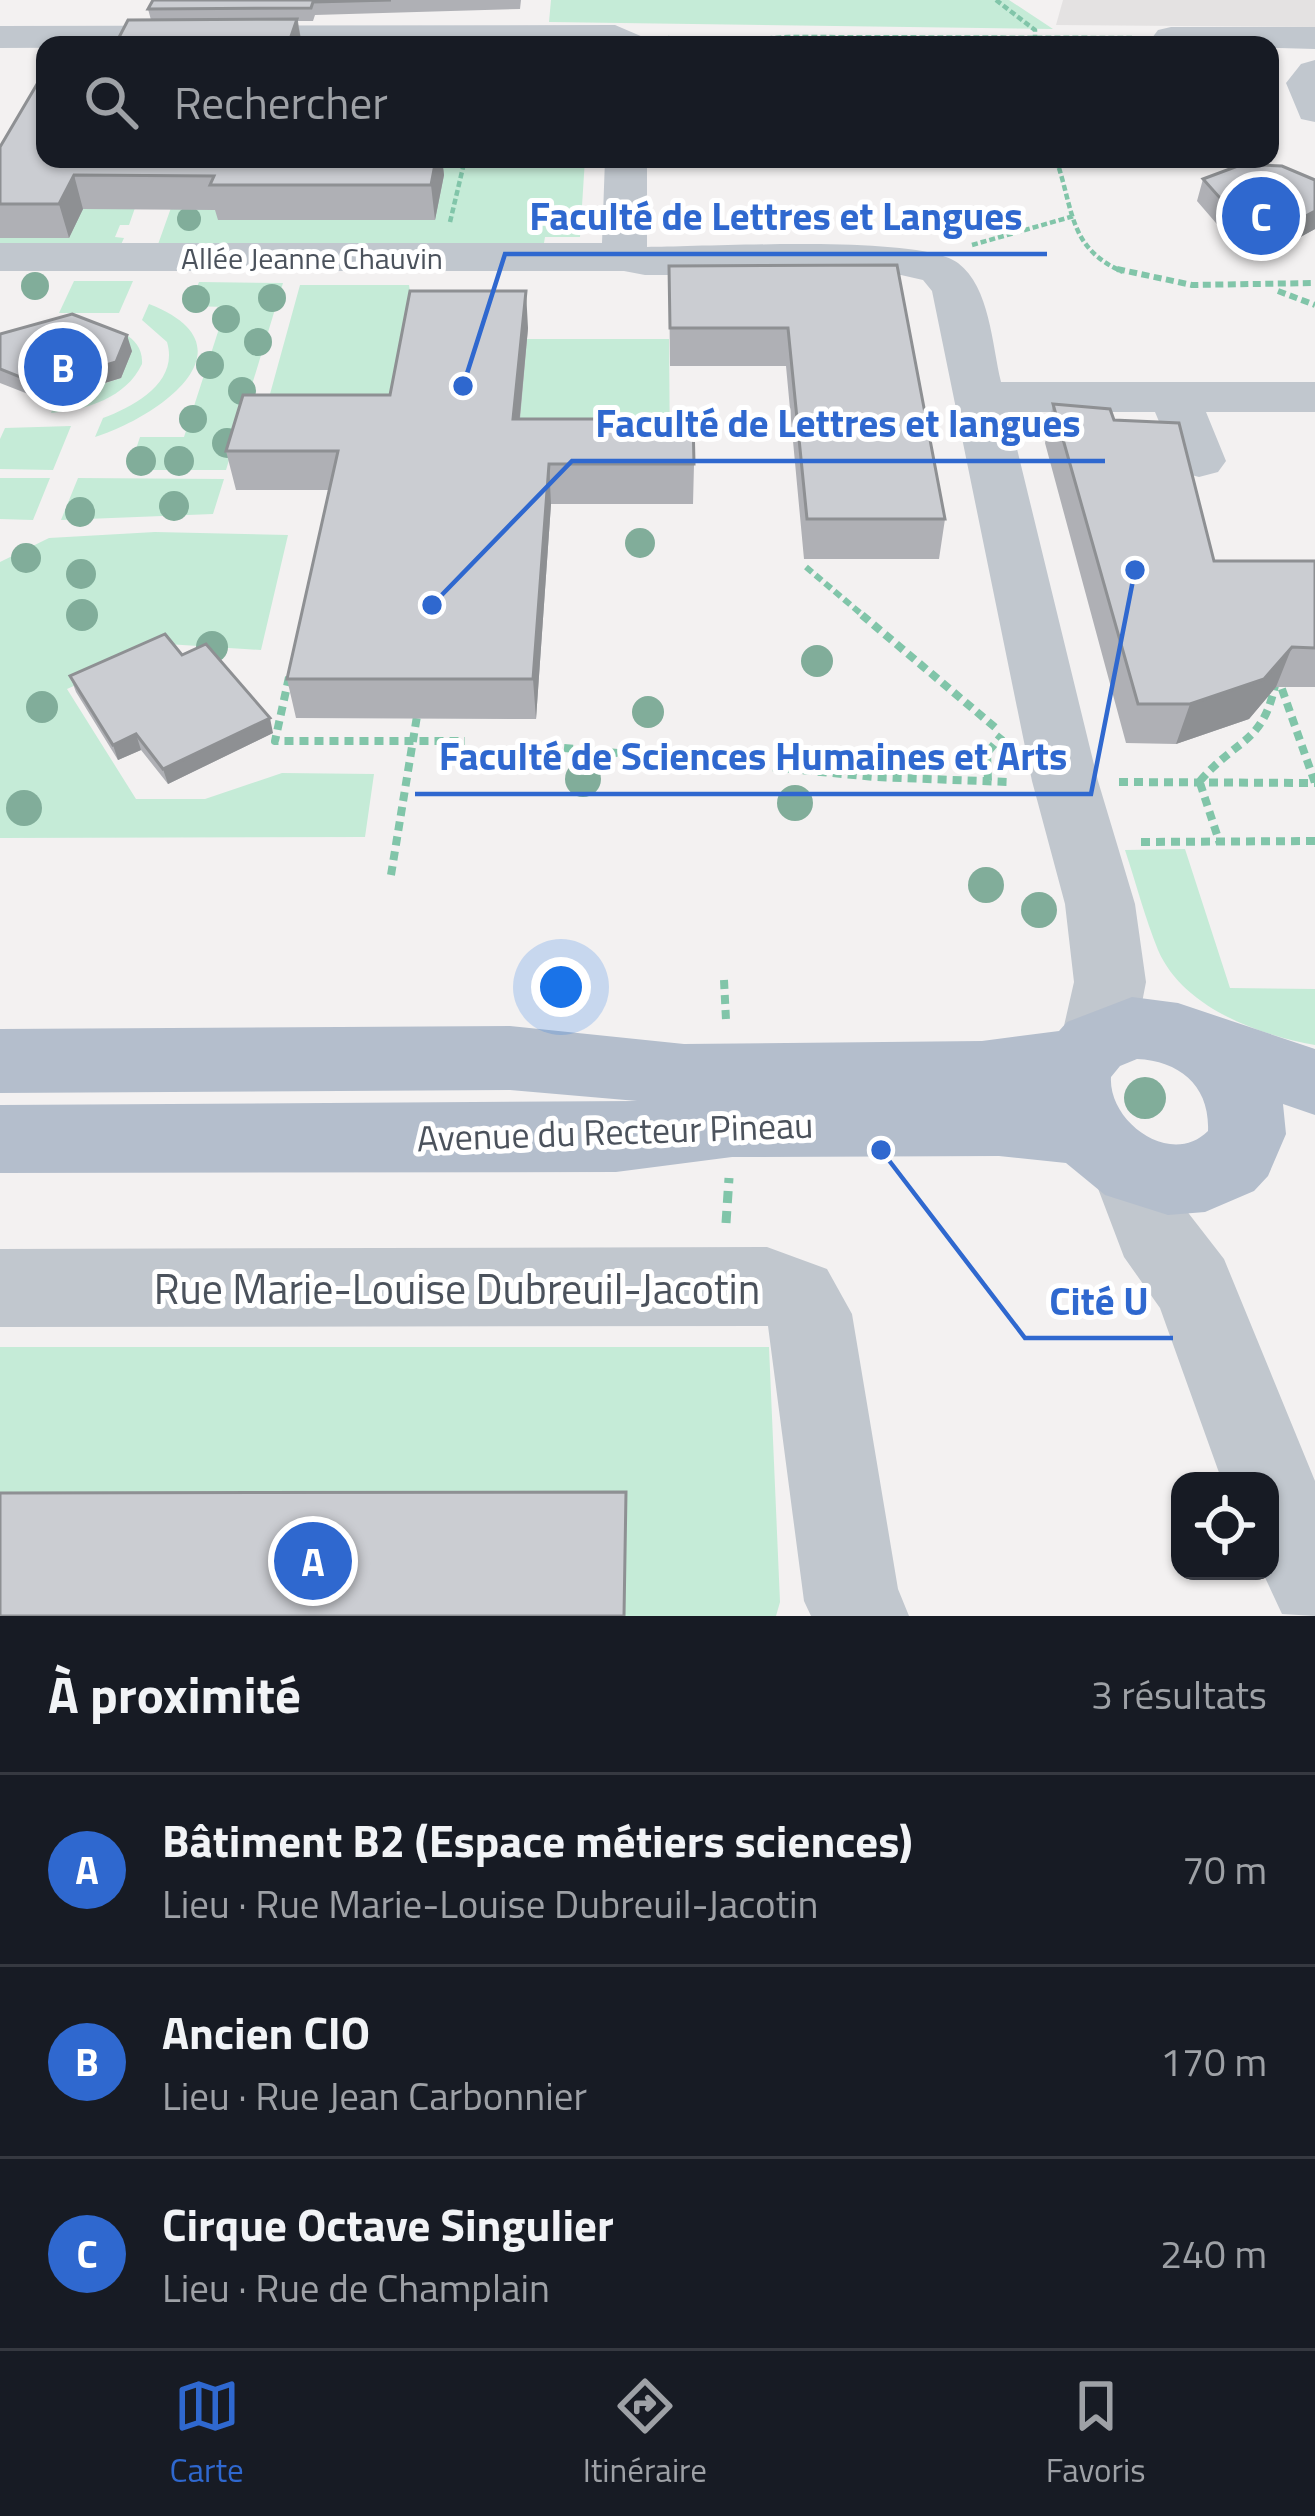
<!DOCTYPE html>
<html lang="fr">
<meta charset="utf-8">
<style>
body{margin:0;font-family:"Titillium Web",sans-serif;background:#242831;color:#f1f3f6}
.controls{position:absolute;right:36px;bottom:36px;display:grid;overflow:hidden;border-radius:24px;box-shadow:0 3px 9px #0004}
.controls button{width:108px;height:108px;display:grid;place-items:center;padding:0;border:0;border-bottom:3px solid #363941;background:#171b24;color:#f1f3f6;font:60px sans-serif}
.you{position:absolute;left:561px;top:987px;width:42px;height:42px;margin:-30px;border:9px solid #fff;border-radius:50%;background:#1a73e8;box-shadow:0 0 0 18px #1a73e833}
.badge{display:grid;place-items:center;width:78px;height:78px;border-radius:50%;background:#2f68cf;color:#fff;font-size:39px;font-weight:700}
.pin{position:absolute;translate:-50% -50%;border:6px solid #fff;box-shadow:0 3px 12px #0006}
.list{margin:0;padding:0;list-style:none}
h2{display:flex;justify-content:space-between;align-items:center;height:156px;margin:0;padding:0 48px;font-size:51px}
h2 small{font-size:39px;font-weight:400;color:#9ea1a6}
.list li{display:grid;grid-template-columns:78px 1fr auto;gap:36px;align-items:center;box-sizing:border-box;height:192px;padding:0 48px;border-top:3px solid #363941}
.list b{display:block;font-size:45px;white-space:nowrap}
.list p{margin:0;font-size:39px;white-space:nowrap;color:#9ea1a6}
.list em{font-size:39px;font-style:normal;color:#9ea1a6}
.icon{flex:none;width:66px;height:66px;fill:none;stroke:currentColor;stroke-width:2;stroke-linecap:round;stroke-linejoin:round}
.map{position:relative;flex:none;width:1315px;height:1616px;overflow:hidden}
.search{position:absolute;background:#171b24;box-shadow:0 3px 9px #0004;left:36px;right:36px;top:36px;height:132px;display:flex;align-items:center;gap:30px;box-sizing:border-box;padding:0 42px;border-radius:24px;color:#9ea1a6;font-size:45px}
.sheet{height:732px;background:#171b24}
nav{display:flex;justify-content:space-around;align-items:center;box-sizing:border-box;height:168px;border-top:3px solid #363941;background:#171b24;font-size:33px;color:#9ea1a6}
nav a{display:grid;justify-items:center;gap:6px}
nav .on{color:#2f68cf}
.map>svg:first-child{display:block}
.education{fill:#e4e2e2}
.green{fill:#c5ebd7}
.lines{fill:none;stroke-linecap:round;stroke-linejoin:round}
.path-far3{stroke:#81c5a9;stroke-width:4.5;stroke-dasharray:6 3;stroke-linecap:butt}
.path-far2{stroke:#81c5a9;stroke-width:6;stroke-dasharray:8 4.5;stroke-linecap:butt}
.path-far1{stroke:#81c5a9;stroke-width:8;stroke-dasharray:9 6;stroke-linecap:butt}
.path{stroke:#81c5a9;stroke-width:9;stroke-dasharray:12 8;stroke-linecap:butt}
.minor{fill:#c1c7ce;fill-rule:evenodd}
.major{fill:#b4becc;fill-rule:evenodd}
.tree{fill:#81ad9a}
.wall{fill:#afb0b5}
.shaded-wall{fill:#8e9093}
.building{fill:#cbcdd2;stroke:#8e9093;stroke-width:3}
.labels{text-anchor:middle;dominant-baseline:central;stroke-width:10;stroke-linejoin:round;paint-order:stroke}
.far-street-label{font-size:30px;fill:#4b525c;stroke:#fff}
.street-label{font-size:36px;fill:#4b525c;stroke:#fff}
.near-street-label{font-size:42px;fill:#4b525c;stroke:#fff}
.leader{fill:none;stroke:#2f68cf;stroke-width:4.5}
.callout-dot{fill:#2f68cf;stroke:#fff;stroke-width:4.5}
.callout-label{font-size:39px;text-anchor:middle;font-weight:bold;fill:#2f68cf;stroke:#fff;stroke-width:10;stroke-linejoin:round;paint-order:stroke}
</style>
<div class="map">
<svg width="1315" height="1616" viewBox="0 0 1315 1616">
<rect width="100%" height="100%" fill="#f3f1f1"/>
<path class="education" d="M1063,0h252v27l-259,-2z"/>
<path class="green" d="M551,0h458l44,29 -504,-7z
M265,159h320l-5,78h-35l-1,6 -388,7 16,-45h51l-4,15 216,-1z
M85,205h51l-7,20h-9l-5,12 9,1 -6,13 -118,-1v-12z
M74,281h59l-14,32h-60z
M199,282l84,1 -57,187h-97l11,-33h44l42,-130 -37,-1z
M300,285h109l6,43 -20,106h-136z
M149,304c110,43 8,114 -54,133l8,-19c32,-12 76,-36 64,-76l-25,-22z
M89,325c24,2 55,10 53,39 -16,34 -56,46 -91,49l5,-14 65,-21z
M527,339h142l1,119h-154z
M71,426l-18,44 -53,-1v-30l5,-11z
M0,478h50l-17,42 -33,-1z
M78,478l146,1 -11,35 -152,6z
M155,532l133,3 -27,115 -94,-6 -100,45 69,110h69l77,-26 92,1 -9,63 -365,1v-276l49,-24z
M1185,849l45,139 85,1v56c-56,-10 -132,-37 -157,-95 -13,-32 -22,-67 -33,-100z
M0,1347h769l11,255 -4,14h-152l-624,-110z"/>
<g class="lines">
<path class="path-far3" d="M996,0l39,30v15
M668,38l30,5 91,-6 343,1
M1056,159c18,51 12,89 67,113
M450,222l15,-63
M972,245l102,-29"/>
<path class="path-far2" d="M1117,269l75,16 123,-2
M1278,291l37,14
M806,567l60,51"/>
<path class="path-far1" d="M862,615l135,114
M289,677l-14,64h190
M564,748l311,29 133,5
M988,781l-1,-28 15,-18
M1200,781c40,-46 65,-36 77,-106l38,108
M1119,782l196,1
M1200,783l20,61
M1141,842l174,-1
M391,875l27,-165
M724,980l2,40"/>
<path class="path" d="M726,1223l3,-45"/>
<path class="minor" d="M615,25l28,12 6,8 -649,3v-22z
M1171,27h144v22l-158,-4 -5,-7 6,-8z
M1315,60v62l-14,-3 -15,-36 15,-19z
M605,159h42v88c57,0 273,-13 311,16 32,24 34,82 43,119h314v30h-109l20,49 -8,11 -19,5 -19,-5 -25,-60h-147l90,369 37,123 11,78 -11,57 -11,22 -26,9 -26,-9 -11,-22 13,-57 -9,-78 -33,-123 -100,-490 -9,-11 -22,-5h-256l-21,-4h-624v-28h602z
M1131,1135l28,10 27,65 38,49 91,222v135l-33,-2 -20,-43h8v-90h-48l-62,-173 -36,-51 -33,-87 12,-25z
M767,1247l60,22 25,45 46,275 11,27h-98l-7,-15 -36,-275 -768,1v-78z"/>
<path class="major" d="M1132,997l46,6 137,46v66l-32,-11 3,30 -18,42 -14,15 -49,21 -37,3 -63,-20 -39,-32 -67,-7 -267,1 -116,15 -616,1v-68l637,-4 -127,-11 -510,3v-64l510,-3 174,18 298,-3 77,-10 8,-9zM1137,1059c43,2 73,27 71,72 -37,37 -100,-9 -97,-54l9,-11z"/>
</g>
<g class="tree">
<circle cx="189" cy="219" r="12"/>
<circle cx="35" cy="286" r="14"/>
<circle cx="272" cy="298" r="14"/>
<circle cx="196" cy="299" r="14"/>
<circle cx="226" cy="319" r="14"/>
<circle cx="258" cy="342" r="14"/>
<circle cx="210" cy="365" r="14"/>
<circle cx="242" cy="391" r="14"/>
<circle cx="193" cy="419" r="14"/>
<circle cx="227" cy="443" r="15"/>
<circle cx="141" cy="461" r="15"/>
<circle cx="179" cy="461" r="15"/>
<circle cx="174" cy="506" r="15"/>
<circle cx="80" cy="512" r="15"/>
<circle cx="640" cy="543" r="15"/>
<circle cx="26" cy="558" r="15"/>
<circle cx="81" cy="574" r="15"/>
<circle cx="82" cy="615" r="16"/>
<circle cx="212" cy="647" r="16"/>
<circle cx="817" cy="661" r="16"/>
<circle cx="42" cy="707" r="16"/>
<circle cx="648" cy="712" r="16"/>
<circle cx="583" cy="779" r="18"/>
<circle cx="795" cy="803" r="18"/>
<circle cx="24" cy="808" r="18"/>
<circle cx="986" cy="885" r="18"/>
<circle cx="1039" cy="910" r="18"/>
<circle cx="1145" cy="1098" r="21"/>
</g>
<path class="wall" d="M153,0h368l-1,9 -205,6 -2,6h-15l4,24 -151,-25 -3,-11z
M0,147l45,12h397l2,16 -9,45h-217l-3,-10 -132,-1 -14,29h-69z
M1203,179l112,1v49l-20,11 -38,1 -35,-11 -25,-29z
M897,265l48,254 -6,40h-135l-18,-193h-116l-1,-100z
M528,328l-8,91 174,45 -1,40h-142l-15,215 -240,-1 -9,-39 42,-189h-93l-10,-39 164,-56z
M0,334l132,17 -11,27 -75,23 -46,-18z
M1053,404l61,16 100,141h101v126h-39l-27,32 -73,25 -50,-1 -81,-300z
M182,655l91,78 -105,51 -27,-34 -23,10 -42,-68 -6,-16z"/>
<path class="shaded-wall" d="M297,19l5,26h-14z
M436,159h6l2,16 -9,45 -4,-35z
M74,175l9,34 -14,29 -10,-34z
M1315,211v18l-20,11 7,-22z
M526,291l2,37 -12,130 -3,-39z
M127,335l5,16 -11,27 -75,23 -6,-16z
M549,464l2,40 -15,215 -3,-40z
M1292,647l-16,40 -27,32 -73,25 14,-40z
M270,718l3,15 -105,51 -5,-15z
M136,734l5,16 -23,10 -5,-15z"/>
<path class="building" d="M153,0h238l-78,2 -2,6 -163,1z
M297,19l-9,26h-173l13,-25z
M43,74h2v85h391l-5,26h-221l4,-9 -140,-1 -15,29h-59v-57z
M1243,164l39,2 33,14v31l-13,7h-38l-36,-11 -25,-28z
M897,265l48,254h-138l-19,-191h-118l-1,-62z
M410,291h116l-13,128h180l1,45h-145l-16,215h-246l51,-228h-112l17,-56h147z
M72,314l55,21 -11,27 -76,23 -40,-16v-35z
M1053,404l57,5 4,11 65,3 35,138h101v87l-23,-1 -28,32 -74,25h-52z
M165,634l17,21 24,-11 64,74 -107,51 -27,-35 -23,11 -43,-69z
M626,1492l-2,124h-624v-123z"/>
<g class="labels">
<g class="far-street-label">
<text x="312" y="258">Allée Jeanne Chauvin</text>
</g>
<g class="street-label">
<text transform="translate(615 1131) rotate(-2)">Avenue du Recteur Pineau</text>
</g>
<g class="near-street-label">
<text x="457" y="1288">Rue Marie-Louise Dubreuil-Jacotin</text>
</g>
</g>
<path class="leader" d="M463 386L505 254H1047M432 605L572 461H1105M1135 570L1091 794H415M881 1150L1025 1338H1173"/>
<g class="callout-dot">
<circle cx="463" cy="386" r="12"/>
<circle cx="432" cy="605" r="12"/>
<circle cx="1135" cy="570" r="12"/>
<circle cx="881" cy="1150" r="12"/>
</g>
<g class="callout-label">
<text x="776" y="230">Faculté de Lettres et Langues</text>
<text x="838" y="437">Faculté de Lettres et langues</text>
<text x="753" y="770">Faculté de Sciences Humaines et Arts</text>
<text x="1099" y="1315">Cité U</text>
</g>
</svg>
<div class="controls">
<button><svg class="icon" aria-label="locate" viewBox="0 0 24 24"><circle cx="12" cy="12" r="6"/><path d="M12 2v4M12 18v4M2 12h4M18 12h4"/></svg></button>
</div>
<div class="you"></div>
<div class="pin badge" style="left:313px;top:1561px">A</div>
<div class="pin badge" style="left:63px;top:367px">B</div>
<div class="pin badge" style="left:1261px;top:216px">C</div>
<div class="search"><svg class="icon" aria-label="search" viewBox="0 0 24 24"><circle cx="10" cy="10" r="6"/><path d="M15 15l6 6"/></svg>Rechercher</div>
</div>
<section class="sheet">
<h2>À proximité<small>3 résultats</small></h2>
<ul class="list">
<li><span class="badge">A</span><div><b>Bâtiment B2 (Espace métiers sciences)</b><p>Lieu · Rue Marie-Louise Dubreuil-Jacotin</p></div><em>70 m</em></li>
<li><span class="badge">B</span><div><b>Ancien CIO</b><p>Lieu · Rue Jean Carbonnier</p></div><em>170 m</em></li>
<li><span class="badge">C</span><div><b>Cirque Octave Singulier</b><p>Lieu · Rue de Champlain</p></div><em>240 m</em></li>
</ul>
</section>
<nav>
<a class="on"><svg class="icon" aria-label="map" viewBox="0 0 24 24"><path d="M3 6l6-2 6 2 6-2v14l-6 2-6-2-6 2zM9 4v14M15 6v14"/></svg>Carte</a>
<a><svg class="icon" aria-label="directions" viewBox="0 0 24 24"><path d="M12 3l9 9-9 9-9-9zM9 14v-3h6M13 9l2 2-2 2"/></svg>Itinéraire</a>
<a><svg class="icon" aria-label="saved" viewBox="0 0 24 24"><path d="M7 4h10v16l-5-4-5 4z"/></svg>Favoris</a>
</nav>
